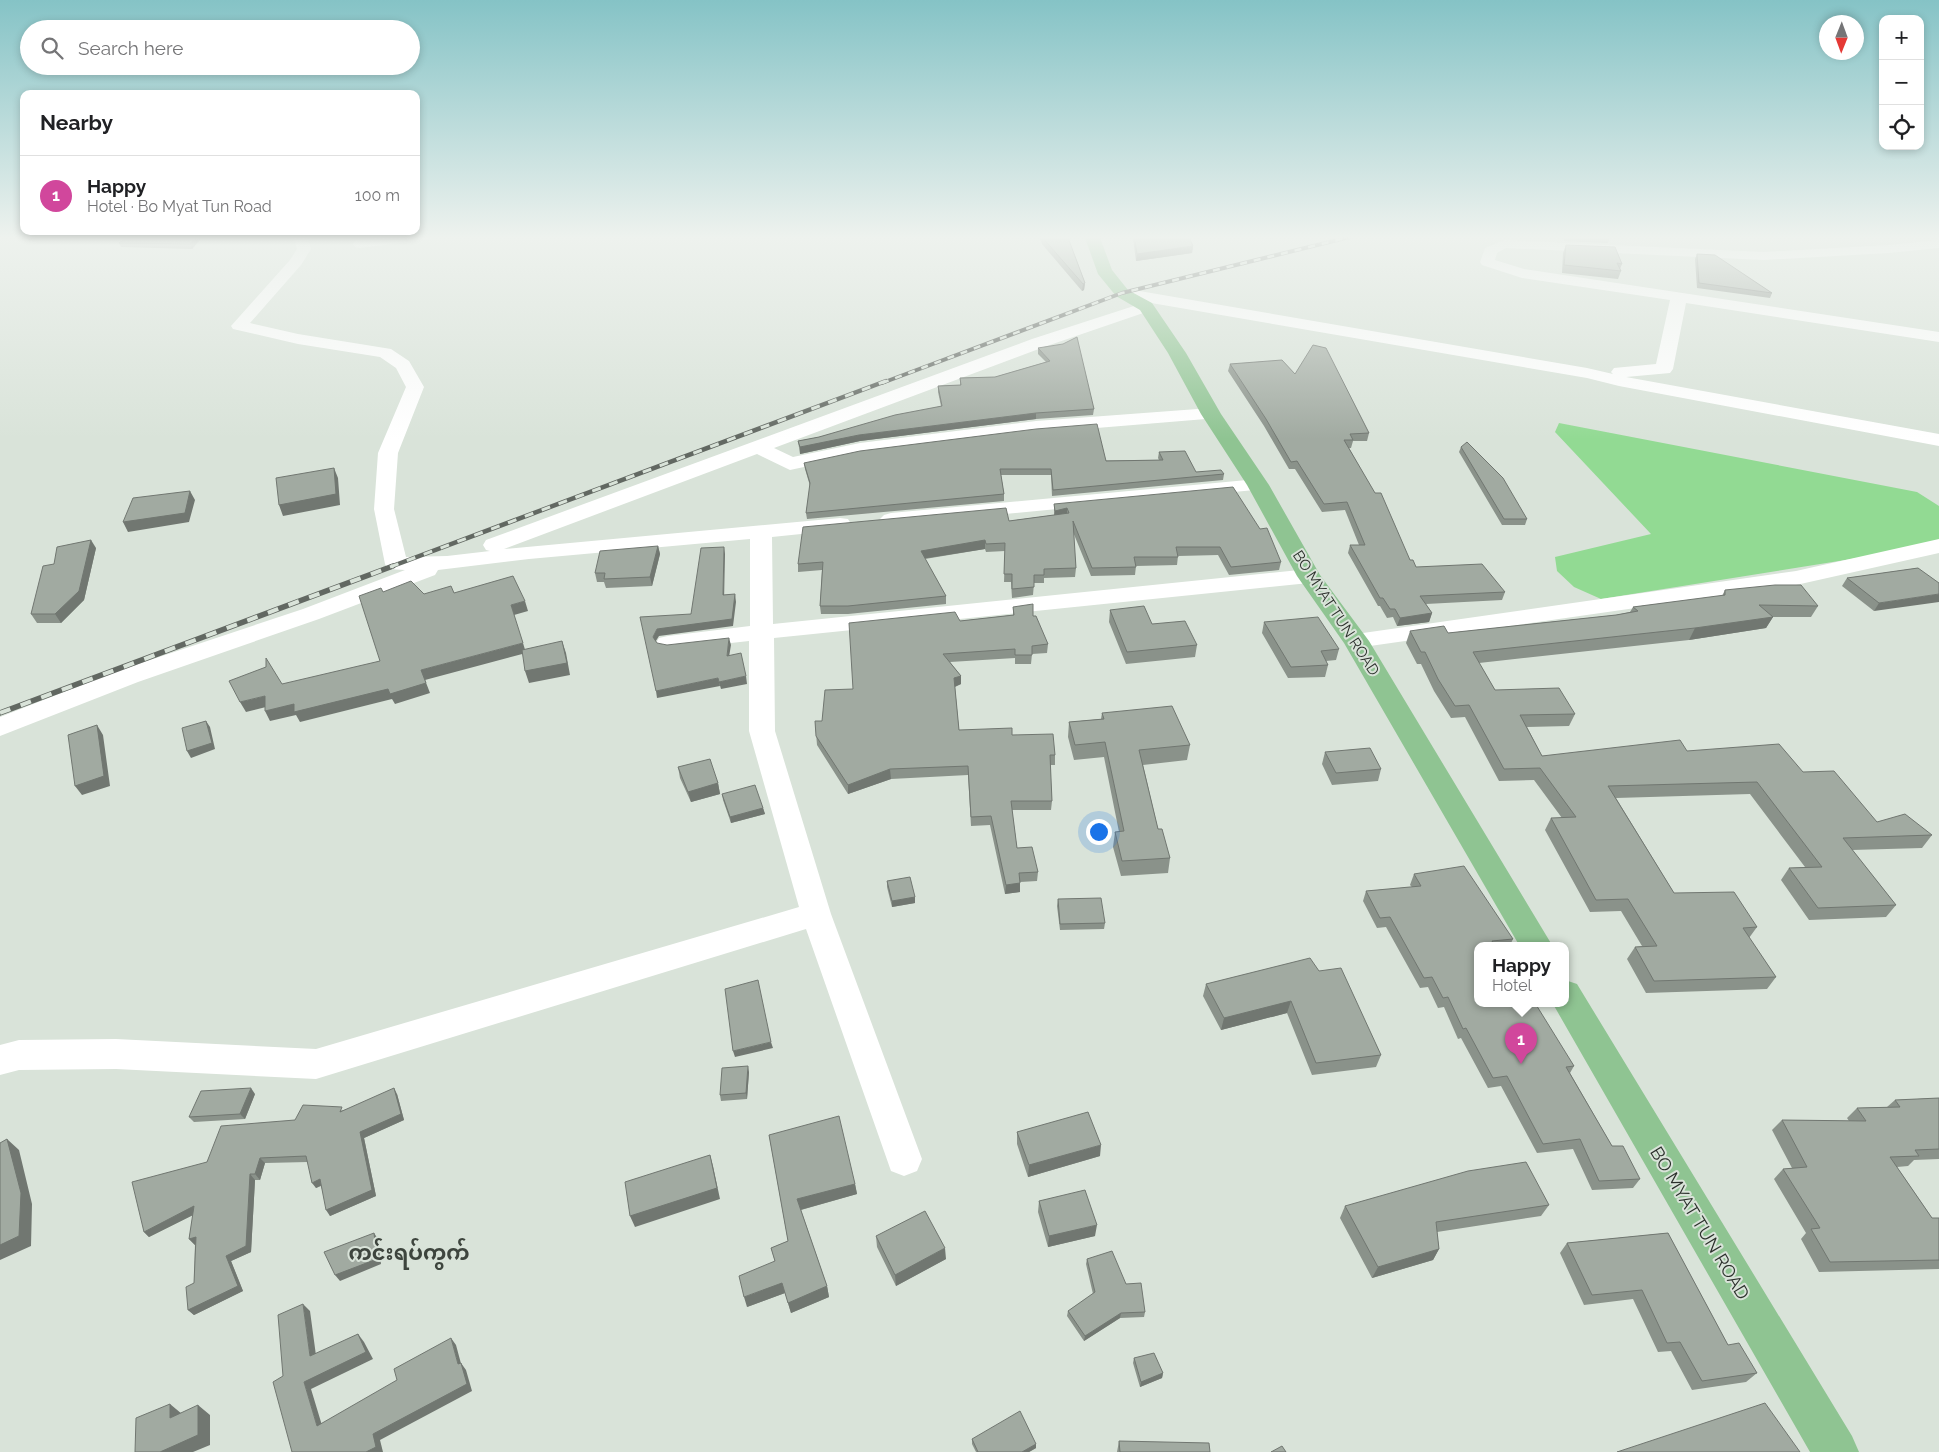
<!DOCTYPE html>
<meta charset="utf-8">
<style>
body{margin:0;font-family:Raleway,"Noto Sans Myanmar",sans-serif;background:#f2f2f2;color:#202124}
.controls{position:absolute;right:15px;top:15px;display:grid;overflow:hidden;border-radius:10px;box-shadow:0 2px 8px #0003}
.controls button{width:45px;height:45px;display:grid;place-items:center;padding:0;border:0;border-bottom:1px solid #e0e0e0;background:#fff;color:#202124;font:25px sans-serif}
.compass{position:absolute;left:1819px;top:15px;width:45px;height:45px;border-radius:50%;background:#fff;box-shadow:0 2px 8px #0003;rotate:181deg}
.you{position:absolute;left:1098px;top:831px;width:18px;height:18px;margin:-12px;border:4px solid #fff;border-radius:50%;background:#1a73e8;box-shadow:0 0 0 8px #1a73e833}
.badge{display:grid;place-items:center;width:32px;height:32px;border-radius:50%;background:#076c1a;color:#fff;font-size:16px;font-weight:700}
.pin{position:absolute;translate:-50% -41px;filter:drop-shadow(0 1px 2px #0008)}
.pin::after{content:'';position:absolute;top:26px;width:18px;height:15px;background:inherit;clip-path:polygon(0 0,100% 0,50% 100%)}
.popup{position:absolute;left:1474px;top:942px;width:95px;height:65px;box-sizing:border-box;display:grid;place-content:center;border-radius:10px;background:#fff;filter:drop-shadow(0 1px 4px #0005);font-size:16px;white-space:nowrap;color:#757577}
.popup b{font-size:19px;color:#202124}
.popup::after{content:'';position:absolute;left:50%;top:100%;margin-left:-10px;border:10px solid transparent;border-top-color:#fff}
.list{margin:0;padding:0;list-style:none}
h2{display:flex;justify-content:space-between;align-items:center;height:65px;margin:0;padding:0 20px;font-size:21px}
h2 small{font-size:16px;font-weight:400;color:#757577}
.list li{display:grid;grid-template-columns:32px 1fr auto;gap:15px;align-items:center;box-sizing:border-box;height:80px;padding:0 20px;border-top:1px solid #e0e0e0}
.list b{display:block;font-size:19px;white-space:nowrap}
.list p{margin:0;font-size:16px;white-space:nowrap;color:#757577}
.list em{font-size:16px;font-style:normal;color:#757577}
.icon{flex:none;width:28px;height:28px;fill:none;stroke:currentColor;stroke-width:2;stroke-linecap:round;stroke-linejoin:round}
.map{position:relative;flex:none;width:1939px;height:1452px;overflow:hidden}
.search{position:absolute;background:#fff;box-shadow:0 2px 8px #0003;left:20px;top:20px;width:400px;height:55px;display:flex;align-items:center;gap:12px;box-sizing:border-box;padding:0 18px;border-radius:28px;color:#757577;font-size:19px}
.panel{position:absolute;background:#fff;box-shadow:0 2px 8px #0003;left:20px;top:90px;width:400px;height:145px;border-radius:10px}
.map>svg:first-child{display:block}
.water{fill:#92da93}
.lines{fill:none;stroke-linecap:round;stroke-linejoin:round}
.minor{fill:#fff;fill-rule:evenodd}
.major{fill:#8fc492;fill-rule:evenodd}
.rail-far2-casing{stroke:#626862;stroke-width:4}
.rail-far1-casing{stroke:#626862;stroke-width:4.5}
.rail-casing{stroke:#626862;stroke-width:5.5}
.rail-far2{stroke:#d9e3d9;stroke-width:2.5;stroke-dasharray:7;stroke-linecap:butt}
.rail-far1{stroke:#d9e3d9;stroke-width:3;stroke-dasharray:9;stroke-linecap:butt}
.rail{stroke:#d9e3d9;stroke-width:4;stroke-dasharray:11;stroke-linecap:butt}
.wall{fill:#8a928a}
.shaded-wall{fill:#717771}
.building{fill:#a1aaa1;stroke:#717771}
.labels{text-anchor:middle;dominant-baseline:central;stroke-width:4;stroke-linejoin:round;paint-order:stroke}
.street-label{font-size:15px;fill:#2c302c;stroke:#d9e3d9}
.near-street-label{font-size:18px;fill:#2c302c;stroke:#d9e3d9}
.near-quarter-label{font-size:21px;font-weight:bold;fill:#3e453e;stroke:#d9e3d9}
</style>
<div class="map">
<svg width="1939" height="1452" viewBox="0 0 1939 1452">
<rect width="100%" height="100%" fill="#d9e3d9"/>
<path class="water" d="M1559,423l358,69 22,14v39l-338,54 -27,-12 -17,-16 -2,-14 96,-23 -96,-102z"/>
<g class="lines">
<path class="minor" d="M288,235l19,1 4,13 -10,16 -51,58 48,11 93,15 18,12 15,26 -26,66 -4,56 12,48 41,-1 43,-5 -4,-1 -3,-5 3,-5 546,-201 108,-35h12l2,3 -2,3 -108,37 -270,101 19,9 67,-14 176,-22 175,-13 7,2 2,4 -2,4 -182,15 -176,22 -70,15 -33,-16 -253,95 336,-31 8,1 3,5 -3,5 -8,1 -68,7 1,87 536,-55 8,2 3,5 -3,5 -8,2 -535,55 1,93 56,183 91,245 -5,12 -13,5 -13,-5 -85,-242 -490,150 -200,-10 -97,1 -19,5v-30l19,-5 97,-1 200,10 483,-142 -50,-176v-90l-81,9 -9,-2 -3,-5 3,-5 9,-2 82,-10v-87l-221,20 -91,11 -3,5 -116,44 -181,63 -138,54v-19l120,-47 183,-61 102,-39 -17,-1 -3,-5 -11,-55 4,-56 28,-66 -10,-19 -16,-11 -82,-13 -65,-15 -2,-3 59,-66 7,-11 -2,-8z
M395,235h43l-7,4 -71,9 -5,-1 -2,-3 2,-3 5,-1z
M1504,240l260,12 125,-7 50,-5v8l-50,5 -125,7 -258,-12 -9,5 -2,7 29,9 415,63v10l-253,-39 -13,66 -3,4 -44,4 313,57v12l-320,-60 -32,-8 -459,-79 -6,-2 -2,-3 2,-3 6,-2 459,79 26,6 -2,-2 3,-4 42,-4 14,-64 -148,-22 -40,-13 -2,-3 5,-14z
M1258,479l7,2 3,4 -3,4 -374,36 -7,-2 -4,-4 4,-4 7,-2z
M1939,539v14l-143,32 -440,63 -9,-2 -3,-5 3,-5 9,-2 440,-63z"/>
<path class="major" d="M1084,235h15l13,35 16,20 24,13 34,50 35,61 48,71 51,90 49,66 183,304h-33l-175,-302 -47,-67 -50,-91 -46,-71 -33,-61 -28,-43 -24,-14 -18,-22z
M1565,980l12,4 275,452 7,16h-49l-257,-448 -1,-1h13z"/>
<g class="rail-far2-casing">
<path id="rail-far2" d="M882,383l240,-90 236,-58"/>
</g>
<g class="rail-far1-casing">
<path id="rail-far1" d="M390,567l496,-186"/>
</g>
<g class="rail-casing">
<path id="rail" d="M0,713l393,-147"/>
</g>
<use href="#rail-far2" class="rail-far2"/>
<use href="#rail-far1" class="rail-far1"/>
<use href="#rail" class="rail"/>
</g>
<path class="wall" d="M204,235l-12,14 -71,-2 -2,-4z
M1039,235h28l18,48 -1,7 -2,1 -40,-47z
M1127,235h61l5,11 -1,7 -56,8 -3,-23h-4z
M1565,235h45l-2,8 -44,-2z
M1566,245l56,19 -2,5 1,2 -3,8 -56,-6 1,-20z
M1697,254l75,39 -2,5 -73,-10 -2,-29z
M1038,348l56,61 -1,6 -57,4 -176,22 -60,13 -2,-13 21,-4 122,-31 -3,-14v-6l22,-1v-7l35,-1 51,-15 -8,-8z
M1230,364l65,10 74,59 -2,8h-14l-2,7h-2l61,112 6,7 89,25 -3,8 -76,4 6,9 -3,9 -32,4 -4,-9 -6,1 -7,-12h-2l-30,-53 2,-8h9l-14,-35 -23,2 -27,-43h-6l-25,-43 -36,-55z
M1461,447l66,72 -2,6h-23l-43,-73z
M1159,452l37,20 28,2 -1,6 -171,16 -1,-21h-50l3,19v7l-197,18 -1,-6 4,-27 -5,-17 -1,-6 355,-3 -1,-2z
M1054,504l227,58 -2,8 -50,5 -11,-20 -40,1 -1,9 -41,1 -1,9 -44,1 -18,-44 3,36 -1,9 -31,1v5h-10l-1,12 -21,3 -1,-16h-7l1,-31 -19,1 -1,-3 -60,10 21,37v8l-98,10h-27l-1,-8 2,-36 -24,2v-8l211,-43 45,-6z
M658,546l2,8 -8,32 -46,2 -2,-6h-7l-2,-9z
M96,548l-12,52 -23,23h-24l-6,-9 23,-50z
M1918,568l-44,43 -32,-25 5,-8z
M1725,590l93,16 -7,11h-38l-7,11 -77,12 -210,23 16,27 80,24 -6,12 -42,1 15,29 145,-5 116,21 74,50 55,13 -10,13 -70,2 44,55 -10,12 -77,3 -28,-40 8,-12 16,-1 -55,-73 -134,4 58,95 83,34 -8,11 27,39 -9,12 -121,4 -19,-34 8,-12 7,-1 -21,-35 -31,1 -45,-82 6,-12h11l-28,-38 -35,1 -34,-64 -14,1 -17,-27 -13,-27h-4l-11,-21 4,-12 38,2 168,-18 14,-3 3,-5 89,-11z
M1013,607l20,9 15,28 -1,9 -15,1 -1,10h-16v-6l-65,4 11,14v8l-6,3 4,43 53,5 43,20v10h-5l2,36 -1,9h-39l5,38 21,24 -1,9 -17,1v10l-15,2 -15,-69 -19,1 -3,-51 -77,4 -43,15 -31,-49 -2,-24h7l138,-100 53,-6z
M1110,610l42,14 45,21 -2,12 -69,7 -17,-42z
M1264,622l75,27 -3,11 -10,1 2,4 -3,12 -37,1 -26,-45z
M1102,713l88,32 -3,15 -44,5 15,64 12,29 -2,15 -47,3 -8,-29 2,-15h4l-15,-75 -30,3 -6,-23 1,-15 32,-3z
M1325,752l56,17 -3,12 -46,4 -10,-21z
M678,767l40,16 2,11 -29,8 -11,-24z
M722,794l41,14 2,6 -34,9 -8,-23z
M1414,874l99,65 -3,6h-33l97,121 -4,7 42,73 28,33 -7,9 -41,2 -19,-41 -36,4 -36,-67 -13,2 -27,-50 -3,1 -14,-32 -6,1 -10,-21 -8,1 -34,-61 -9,1 -14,-27 3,-10 46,-4 -2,-2z
M887,881l28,16v6l-23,4 -5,-20z
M1058,899l47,24 -1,6 -44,1 -3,-24z
M1319,971l62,84 -5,12 -64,8 -25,-62 -66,17 -18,-34 3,-12z
M749,1072l-2,27 -26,2 -1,-6z
M255,1094l-10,25 -51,3 -5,-5z
M397,1094l7,26 -40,18 12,58 -46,20 -9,-30 -5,2 -8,-26 -43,1 -5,17h-5l-4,72 -20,9 12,30 -49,24 -6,-5 6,-27 1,-39v1l-6,-6 4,-24 -44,22 -5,-5 63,-70 88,-42 49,-10z
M1939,1098v61l-25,1 -6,6 -11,1 35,51h7v51l-120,3 -18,-33 5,-6 -32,-54 9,-10 9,-1 -20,-38 10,-10 67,1 -2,-3 10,-10 30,-1 8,-7z
M1017,1132l83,24 -72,21 -11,-33z
M769,1135l86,49 2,10 -56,16 26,76 2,11 -38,16 -6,-20 -38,14 28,-45 -4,-14 17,-7z
M1039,1201l56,35 -47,11 -10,-35z
M1549,1205l-8,11 -104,16 2,17 -6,11 -61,18 -32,-60 5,-12z
M1668,1233l60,112 29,28 -11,9 -54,8 -21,-39 -13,1 -25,-53 -49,6 -24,-52 7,-10z
M876,1236l70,23 -50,27 -19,-39z
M1087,1259l39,25 19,28 -1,5 -24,1 -36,23 -17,-25 1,-5 25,-17 -7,-30z
M1134,1358l29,15 -1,5 -22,9 -7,-24z
M972,1439l64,5v4l-7,4h-53l-4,-8z
M1119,1441l91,11h-93z"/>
<path class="shaded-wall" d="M29,235h9l-9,6 -2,-4z
M198,235h6l-12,14 -2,-5z
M1193,246l-1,7 -56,8 1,-7z
M1085,283l-1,7 -2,1 1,-7z
M1036,413v6l-176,22 -60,13v-7l59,-12z
M334,468l4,10 2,27 -57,11 -4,-11z
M190,491l5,9 -6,22 -61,10 -5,-10z
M1067,508v8l-13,3 1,-8z
M91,540l5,8 -12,52 -23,23 -6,-9z
M985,540v9l-64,10v-8z
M658,546l2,8 -8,32 -2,-9z
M724,547l1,7 -1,48 -1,-7z
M735,594l1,8 -3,24 -74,10 -5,8 -1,-7 4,-8z
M1939,594v8l-65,9 5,-8z
M525,601l3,10 -14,4 -3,-10z
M1432,613l-3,9 -32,4 3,-8z
M1773,617l-7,11 -77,12 6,-12z
M729,638l2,7 -3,18 -1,-7z
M562,641l4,12 4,22 -41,8 -4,-12z
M523,643l3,10 -101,27 5,13 -35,11 -3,-5 -92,23 -4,-7 -26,6 -5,-10z
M746,676l1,8 -26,5 -2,-7z
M961,676v8l-7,3v-9z
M718,678l2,8 -63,12 -1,-7z
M265,696l5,10 -24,6 -6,-10z
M206,721l4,6 5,22 -24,9 -4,-7z
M97,725l6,10 7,51 -28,9 -7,-9z
M890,769l1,10 -43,15v-9z
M718,783l2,11 -29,8 -3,-10z
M763,808l2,6 -34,9 -1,-6z
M1020,883v9l-15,2 1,-9z
M915,897v6l-23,4v-6z
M1291,1001l-4,12 -66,17 3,-12z
M771,1042l2,6 -38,9 -2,-6z
M748,1066l1,6 -2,27 -1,-6z
M251,1088l4,6 -10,25 -5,-5z
M394,1088l3,6 7,26 -40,18 12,58 -46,20 -4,-6 34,-78z
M7,1139l12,11 13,54 -1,42 -31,14v-15z
M1101,1145l-1,11 -72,21 1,-12z
M710,1155l3,11 7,33 -85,28 -5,-11z
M260,1158l5,5 -5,17 -5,-6z
M250,1174l5,6 -4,72 -20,9 12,30 -49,24 -6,-5 38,-54z
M320,1179l4,5 -8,4 -4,-5z
M855,1184l2,10 -57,16 -3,-11z
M194,1206l5,6 -50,25 -5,-5z
M1097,1225l-2,11 -47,11 1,-11z
M374,1233l4,6 3,25 -41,17 -5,-6z
M196,1237l5,6 -6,2 -6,-6z
M945,1248l1,11 -50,27 -1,-11z
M1439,1249l-6,11 -61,18 6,-11z
M782,1283l3,10 -38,14 -3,-10z
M827,1286l2,11 -38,16 -3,-10z
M303,1304l7,7 7,52 -7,-7z
M1121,1313l-1,5 -36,23 1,-5z
M358,1334l6,8 9,17 -62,30 13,43 -7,-6 -13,-44z
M451,1338l5,7 7,26 -5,-7z
M461,1363l5,7 6,21 -92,49 3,12h-17l7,-18z
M1163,1373l-1,5 -22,9 1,-5z
M170,1404l12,10 -12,4z
M198,1405l12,10v30l-17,7h-33z
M1036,1444v4l-7,4h-7z"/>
<path class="building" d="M131,235h67l-8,9 -71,-1z
M1041,235h26l18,48 -2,1 -41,-47z
M1134,235h54l5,11 -56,8z
M1566,245l49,2 7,17 -5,-1 4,8 -57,-6z
M1697,254l18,1 57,38 -73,-10z
M1077,337l17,72 -58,4 -177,22 -59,12 -2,-6 21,-4 76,-22 47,-9 -4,-20 23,-1 -1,-7 35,-1 55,-16 -12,-13 25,-4z
M1313,345l13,3 43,85 -19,1 3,6h-9l31,53h6l29,67h3l3,7 66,-3 23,28 -85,4 12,17 -32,5 -5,-9h-5l-7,-11h-3l-30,-53h15l-18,-43 -23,2 -27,-43 -6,1 -25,-43 -36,-55 52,-4 13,14z
M1097,424l9,37 57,-1 -4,-8 26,-1 11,21 25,-2 3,4 -171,16 -2,-21h-51l4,25 -198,19 4,-30 -6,-20 56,-12 176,-22z
M1467,442l36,36 24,41h-23l-43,-72z
M334,468l2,26 -57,11 -3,-27z
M1233,487l27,42 7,-1 14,34 -50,5 -11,-20h-44l2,10h-44l2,10 -44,1 -19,-47 3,47 -32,1v6h-10v12l-22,2v-15h-8l1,-31 -19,1 -1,-4 -64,11 25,45 -98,10h-28l3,-44 -25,2 5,-37 203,-19 3,13 60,-8 -2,-5 -12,3 -1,-7z
M190,491l-5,22 -62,9 10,-24z
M91,540l-12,51 -24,23h-24l12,-48 11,-2 3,-17z
M658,546l-8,31 -46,2 1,-6h-10l5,-22z
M724,547l-1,48 12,-1 -3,25 -75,10 -4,8 4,6 10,2 62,-7 -2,18 14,-3 5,23 -27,6 -1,-4 -62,13 -16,-74 51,-3 10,-66z
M1918,568l21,15v11l-60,9 -32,-25z
M513,576l12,25 -14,4 12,38 -102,27 5,13 -36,11 -2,-5 -94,23v-8l-29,7v-15l-25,6 -11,-21 37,-14v-9l16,26 98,-23 -21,-65 22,-8 2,4 28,-11 13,13 27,-8 3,7z
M1775,585h26l17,21 -59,-1 14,12 -78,11 -222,24 22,38 64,-2 16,26 -55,1 22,41 138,-16 7,11 92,-7 24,28 31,-1 43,51 28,-8 27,21 -89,3 53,67 -78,3 -29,-40 33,-1 -65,-85 -149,4 66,107 60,-1 23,35 -14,1 33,49 -122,4 -19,-34 22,-1 -29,-47 -32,1 -45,-82 25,-1 -36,-49 -36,1 -35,-64 -14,1 -17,-27 -13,-27h-4l-11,-21 34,-5 4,7 168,-18 22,-4 -5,-4 92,-12v-5z
M1033,604v12h3l12,28 -16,2v9h-17v-6l-72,5 18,22 -7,2 5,52 53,-2v7l41,-1 2,21h-5l2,46h-41l6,47 15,-1 6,25 -19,1 1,10 -14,2 -15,-69 -20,1 -3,-51 -78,3 -42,16 -32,-49 -1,-15h7l3,-31 28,-1 -4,-66 106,-11 5,9 54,-6 -1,-8z
M1144,606l8,18 33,-3 12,24 -70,7 -17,-42z
M1318,617l21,32 -18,2 7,14 -37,2 -27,-45z
M562,641l5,22 -42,8 -3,-21z
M1172,706l18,39 -51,5 19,79h4l8,29 -48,3 -7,-29 9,-1 -19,-89 -30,3 -6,-23 35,-3 -2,-6z
M206,721l6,22 -25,8 -5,-23z
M97,725l7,51 -29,10 -7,-51z
M1370,748l11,21 -45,4 -11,-21z
M710,759l8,24 -30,9 -10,-25z
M755,785l8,23 -33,9 -8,-23z
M1464,866l49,73 -21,2 2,4h-17v58h58l39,63 -8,1 46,79h11l17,33 -41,2 -19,-42 -37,5 -36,-68 -14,2 -27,-50 -3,1 -15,-32 -5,1 -11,-21 -8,1 -34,-61 -10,1 -14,-27 55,-5 -7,-12z
M910,877l5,20 -23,4 -5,-20z
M1101,898l4,25 -45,1 -2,-25z
M1310,958l9,13 22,-3 40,87 -65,8 -25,-62 -67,17 -18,-34z
M758,980l13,62 -38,9 -8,-62z
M748,1066l-2,27 -26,2 2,-27z
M251,1088l-11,26 -51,3 12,-26z
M394,1088l7,26 -41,18 12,58 -46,20 -6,-31 -8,4 -6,-27 -46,2 -5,16h-5l-4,72 -20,10 12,30 -50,24 -2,-23 8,-4 2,-46 -7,2 5,-33 -50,26 -12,-50 75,-20 14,-36 74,-6 8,-15 39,2 -2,5z
M1939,1098v51l-24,1 4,6 -29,1 42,61h7v42l-109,2 -19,-33 9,-1 -37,-59 24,-2 -25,-47 84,1 -9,-13 43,-1 -5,-7z
M1088,1112l13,33 -72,20 -12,-33z
M839,1116l16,68 -58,15 30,87 -39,17 -6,-20 -38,14 -5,-21 36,-15 -4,-13 17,-7 -19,-106z
M7,1139l14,54 -2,43 -19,9v-102z
M710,1155l7,33 -87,28 -5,-34z
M1526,1162l23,43 -113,17 3,27 -61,18 -33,-61 123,-35z
M1085,1190l12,35 -48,11 -10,-35z
M925,1211l20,37 -50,27 -19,-39z
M374,1233l3,26 -42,16 -11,-23z
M1668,1233l60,112 11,-2 18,30 -55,8 -22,-39 -13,1 -25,-53 -50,5 -25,-52z
M1112,1251l14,33 15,-1 4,29 -24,1 -36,23 -17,-25 27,-19 -8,-33z
M303,1304l7,52 48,-22 8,18 -62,30 13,44 80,-46 -3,-11 57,-31 7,26 3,-1 6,21 -94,50 3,13 -10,5h-74l-19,-70 10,-6 -5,-61z
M1154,1353l9,20 -22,9 -7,-24z
M1765,1403l35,49h-183z
M170,1404v14l28,-13v30l-38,17h-25l1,-34z
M1020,1411l16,33 -14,8h-44l-6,-13z
M1119,1441l90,2 1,9h-90z
M1282,1446l4,6h-15z"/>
<linearGradient id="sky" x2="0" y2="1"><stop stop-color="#85c3c6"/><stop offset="0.54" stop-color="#eef2ee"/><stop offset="1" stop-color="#eef2ee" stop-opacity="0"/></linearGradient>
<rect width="1939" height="439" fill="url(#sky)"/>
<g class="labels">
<g class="street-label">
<text transform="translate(1336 613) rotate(57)">BO MYAT TUN ROAD</text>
</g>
<g class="near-street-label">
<text transform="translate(1700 1223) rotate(59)">BO MYAT TUN ROAD</text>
</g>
<g class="near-quarter-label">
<text x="409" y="1252">ကင်းရပ်ကွက်</text>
</g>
</g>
</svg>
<div class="controls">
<button>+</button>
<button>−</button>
<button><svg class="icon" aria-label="locate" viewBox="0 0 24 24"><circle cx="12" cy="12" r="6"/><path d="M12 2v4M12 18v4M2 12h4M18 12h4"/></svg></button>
</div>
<svg class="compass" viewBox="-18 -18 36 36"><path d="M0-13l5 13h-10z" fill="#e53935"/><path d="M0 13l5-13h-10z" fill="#757577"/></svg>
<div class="you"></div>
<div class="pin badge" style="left:1521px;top:1064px;background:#d1479c">1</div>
<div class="popup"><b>Happy</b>Hotel</div>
<div class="search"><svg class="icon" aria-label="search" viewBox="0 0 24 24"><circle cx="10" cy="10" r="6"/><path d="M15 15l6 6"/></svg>Search here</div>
<section class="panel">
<h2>Nearby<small></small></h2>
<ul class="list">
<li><span class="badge" style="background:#d1479c">1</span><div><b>Happy</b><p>Hotel · Bo Myat Tun Road</p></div><em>100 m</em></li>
</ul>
</section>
</div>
